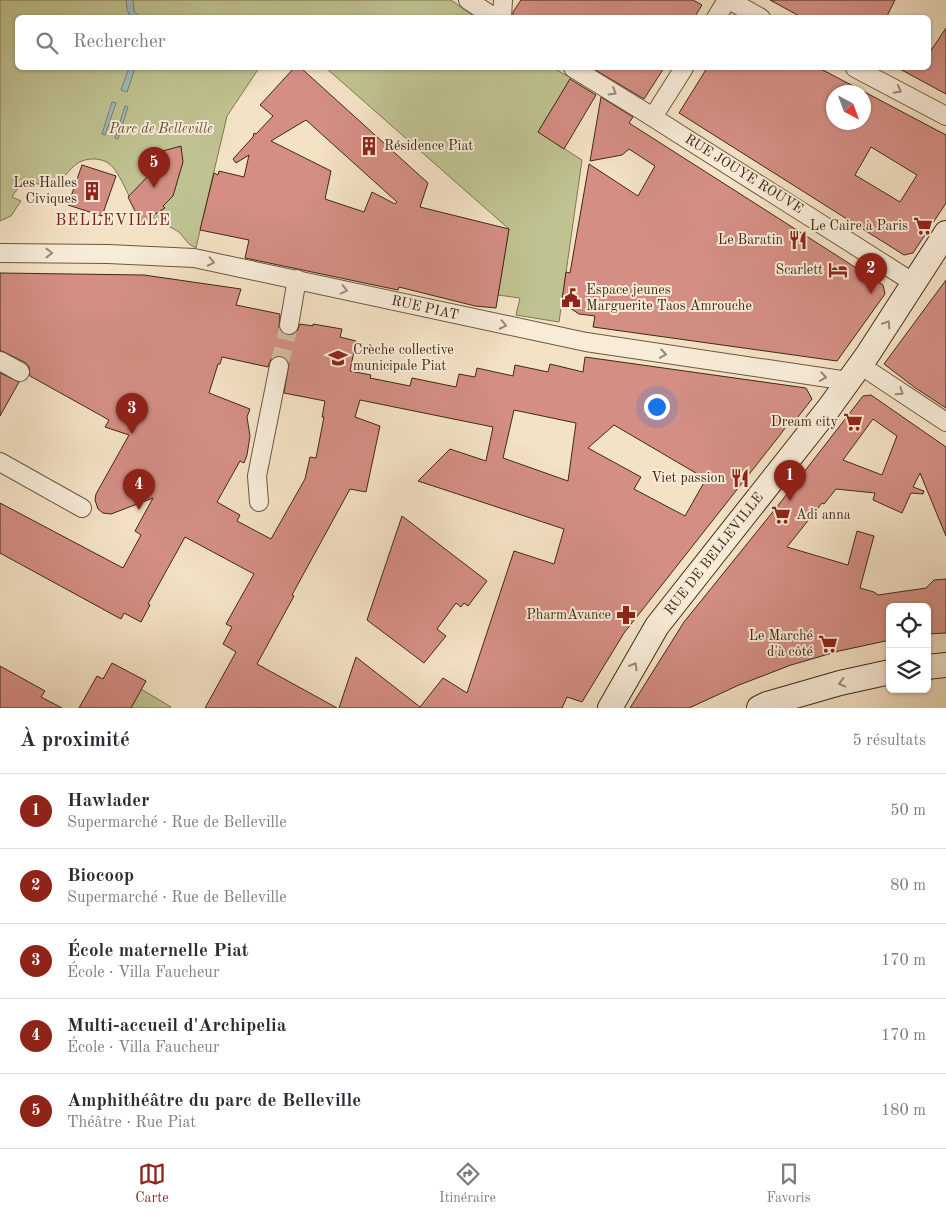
<!DOCTYPE html>
<html lang="fr">
<meta charset="utf-8">
<style>
body{margin:0;font-family:"Old Standard TT",serif;background:#f7f7f7;color:#2b2b33}
.controls{position:absolute;right:15px;bottom:15px;display:grid;overflow:hidden;border-radius:8px;box-shadow:0 1px 4px #0004}
.controls button{width:45px;height:45px;display:grid;place-items:center;padding:0;border:0;border-bottom:1px solid #e1e1e2;background:#fff;color:#2b2b33;font:25px sans-serif}
.compass{position:absolute;left:826px;top:85px;width:45px;height:45px;border-radius:50%;background:#fff;box-shadow:0 1px 4px #0004;rotate:139deg}
.you{position:absolute;left:656px;top:406px;width:18px;height:18px;margin:-12px;border:4px solid #fff;border-radius:50%;background:#1a73e8;box-shadow:0 0 0 8px #1a73e833}
.badge{display:grid;place-items:center;width:32px;height:32px;border-radius:50%;background:#8f2418;color:#fff;font-size:16px;font-weight:700}
.pin{position:absolute;translate:-50% -41px;filter:drop-shadow(0 1px 2px #0008)}
.pin::after{content:'';position:absolute;top:26px;width:18px;height:15px;background:inherit;clip-path:polygon(0 0,100% 0,50% 100%)}
.list{margin:0;padding:0;list-style:none}
h2{display:flex;justify-content:space-between;align-items:center;height:65px;margin:0;padding:0 20px;font-size:21px}
h2 small{font-size:16px;font-weight:400;color:#7c7c81}
.list li{display:grid;grid-template-columns:32px 1fr auto;gap:15px;align-items:center;box-sizing:border-box;height:75px;padding:0 20px;border-top:1px solid #e1e1e2}
.list b{display:block;font-size:19px;white-space:nowrap}
.list p{margin:0;font-size:16px;white-space:nowrap;color:#7c7c81}
.list em{font-size:16px;font-style:normal;color:#7c7c81}
.icon{flex:none;width:28px;height:28px;fill:none;stroke:currentColor;stroke-width:2;stroke-linecap:round;stroke-linejoin:round}
.map{position:relative;flex:none;width:946px;height:708px;overflow:hidden}
.search{position:absolute;background:#fff;box-shadow:0 1px 4px #0004;left:15px;right:15px;top:15px;height:55px;display:flex;align-items:center;gap:12px;box-sizing:border-box;padding:0 18px;border-radius:8px;color:#7c7c81;font-size:19px}
.sheet{height:440px;background:#fff}
nav{display:flex;justify-content:space-around;align-items:center;box-sizing:border-box;height:70px;border-top:1px solid #e1e1e2;background:#fff;font-size:14px;color:#7c7c81}
nav a{display:grid;justify-items:center;gap:2px}
nav .on{color:#8f2418}
.map>svg:first-child{display:block}
.green{fill:#c0c291;stroke:#807652}
.water{fill:#9ebcbc;stroke:#788179}
.building{fill:#d48e84;stroke:#3f2914;fill-rule:evenodd}
.lines{fill:none;stroke-linecap:round;stroke-linejoin:round}
.street-tunnel{stroke:#d0bda2;stroke-width:18;stroke-dasharray:18 9;stroke-linecap:butt}
.street-casing{stroke:#6c5740;stroke-width:20}
.secondary-casing{stroke:#3f2914;stroke-width:26}
.street{stroke:#f8ecd9;stroke-width:18}
.secondary{stroke:#f8ecd9;stroke-width:24}
.oneway{stroke:#9c8a76}
.labels{text-anchor:middle;dominant-baseline:central;stroke-width:4;stroke-linejoin:round;paint-order:stroke}
.park-label{font-size:14px;font-style:italic;fill:#5f4f33;stroke:#f8ecd9}
.poi-label{font-size:14px;fill:#3f2914;stroke:#f8ecd9;text-anchor:end}
.street-label{font-size:14px;fill:#3f2914;stroke:#f8ecd9}
.quarter-label{font-size:16px;letter-spacing:1px;fill:#7a1f14;stroke:#f8ecd9}
</style>
<div class="map">
<svg width="946" height="708" viewBox="0 0 946 708">
<rect width="100%" height="100%" fill="#f4e2c5"/>
<filter id="stains"><feTurbulence type="fractalNoise" baseFrequency=".004" numOctaves="4"/><feColorMatrix values="0 0 0 0 .2 0 0 0 0 .09 0 0 0 0 .02 0 0 0 .5 -.17"/></filter>
<radialGradient id="worn" r=".72"><stop offset=".6" stop-color="#630" stop-opacity="0"/><stop offset="1" stop-color="#630" stop-opacity=".3"/></radialGradient>
<path class="green" d="M0,0h451l24,17 -457,1v50h241l-32,48 -31,132 -7,-4 -10,-12 -27,-15 -11,6c-7,-14 -21,-53 -33,-60 -7,-5 -19,-5 -26,-2 -11,4 -16,17 -27,22 -17,7 -29,-11 -43,14l9,4 -10,15 -11,5z
M326,68h227l18,10 -33,54 44,28 -23,162 -43,-7 4,-17 -22,-3 11,-66z
M141,689l30,18 -1,1h-39z"/>
<path class="water" d="M126,0h7l1,11 6,6h-9l-4,-7z
M129,68h6l-8,24 -6,-2z
M112,102l4,1 -11,32 -3,-1z
M125,106l3,1 -10,32 -3,-1z"/>
<path class="building" d="M521,0h172l9,5 -8,13h-181v-6z
M770,0h125l-9,18h-83z
M946,28v66l-48,-26h30v-13z
M294,68h7l127,115 -8,24 89,22 -13,79 -21,-2 -76,-19 -1,3 -153,-32 4,-18 -49,-10 14,-57 4,2 1,-4 25,6 5,-22 -13,8 -3,-4 20,-22 1,-4 2,1 17,-18 -13,-11zM306,120l91,82 -2,2 -23,-12 -8,20 -39,-13 6,-28 -60,-30z
M592,68h72l-20,31z
M707,68h112l127,67v68l-33,50 -9,2 -225,-142zM834,92h30v30h-30zM871,147l46,28 -17,27 -45,-27z
M570,79l26,16 -32,54 -26,-17z
M601,97l32,20 -4,6 254,162 2,9 -48,67 -244,-34 2,-11 -16,-2 -9,-6 -9,-1 5,-35 4,1 19,-109 49,32 17,-30 -26,-17 -7,6 -32,6z
M181,146l2,16 -10,34 -10,10 2,2 -24,15 -13,-26 23,-24 1,-19z
M82,165l34,11 -14,40 -34,-11z
M0,273l144,2 97,14 -5,16 44,9 -1,14 4,5 5,2h5l4,-4 3,-7 13,2v-2l29,5 -2,8 16,4 -6,30 21,4 -1,3 40,8 2,-8 44,9 3,-13 16,3 2,-9 36,8 2,-11 33,7 2,-8 33,8 2,-15 221,31 6,11 -18,23 -3,-2 -11,15 -156,198 -42,69 -15,-5 -5,11h-223l17,-51 64,50 23,-29 24,15 47,-142 40,13 10,-35 -146,-48 32,-32 36,12 7,-34 -133,-27 -5,17 25,9 -14,66 -16,-3 -58,106 2,1 -37,68 80,44h-132l31,-56 -13,-8 9,-17 -6,-3 28,-50 -69,-37 -37,67 2,1 -9,17 -17,-9 -3,6 -121,-66v-50l123,65 18,-33 -6,-4 18,-33 -42,16 -8,-1 -5,-4 -3,-9 1,-6 33,-59 -24,-8 4,-7 -79,-44 -1,-9 -3,-4 -26,-13zM276,356l10,2 3,5 -5,30 41,8 -3,16h2l-8,41 -6,-1 -5,22 -34,60 -34,-18 3,-6 -23,-13 23,-41 4,2 3,-8 3,-19 -3,-19 3,-8 -41,-16 9,-29h2l2,-7 46,10 3,-8zM514,410l62,13 -8,58 -65,-23zM614,425l92,54 -21,37 -51,-27 7,-12 -53,-29z
M946,280v128l-32,-21 -30,-23z
M0,373l19,9 -19,34z
M871,395l75,52v89l-26,-63 -7,14 11,4 -1,3 -12,-1 -9,20 -29,-13 2,-7 -39,-4 -12,15 -2,-1 -35,44 61,18 9,-34 17,5 -14,52 14,4 4,3 48,-7 8,-8 12,-1v54l-19,1v-27h-37v33l-51,11 -48,14 -52,20 -50,23h-59l54,-86 96,-119 83,-107zM873,419l24,17 -15,39 -39,-15z
M402,516l85,65 -19,25 -4,-3 -3,4 -5,-4 -19,26 9,7 -22,27 -57,-43z
M112,663l34,18 -15,27h-52l18,-32 6,3z
M0,666l45,25 -4,6 21,11h-62z"/>
<g class="lines">
<path class="street-tunnel" d="M279,366l10,-41"/>
<g class="street-casing">
<path id="street" d="M468,0l27,18
M729,0l32,18
M502,18l1,-18
M716,18l11,-18
M573,68l70,43 271,172
M855,68l91,48
M653,117l31,-49
M0,253l108,1 86,4 392,84 262,39
M289,325l8,-46
M0,361l20,11
M860,365l86,57
M0,462l82,46
M259,502l-2,-26 22,-110"/>
</g>
<g class="secondary-casing">
<path id="secondary" d="M927,667l19,-2
M610,708l47,-82 172,-218 39,-54 78,-121
M759,708l8,-4 73,-21 50,-11"/>
</g>
<use href="#street" class="street"/>
<use href="#secondary" class="secondary"/>
</g>
<defs><path id="oneway-chevron" d="M-2-3.5L2.5 0L-2 3.5" fill="none" stroke-width="1.6" stroke-linecap="round" stroke-linejoin="round" transform="scale(1.25)"/></defs>
<g class="oneway">
<use href="#oneway-chevron" transform="translate(898 90) rotate(28)"/>
<use href="#oneway-chevron" transform="translate(613 92) rotate(31)"/>
<use href="#oneway-chevron" transform="translate(49 253)"/>
<use href="#oneway-chevron" transform="translate(211 262) rotate(12)"/>
<use href="#oneway-chevron" transform="translate(344 290) rotate(13)"/>
<use href="#oneway-chevron" transform="translate(887 324) rotate(-57)"/>
<use href="#oneway-chevron" transform="translate(503 325) rotate(12)"/>
<use href="#oneway-chevron" transform="translate(663 354) rotate(8)"/>
<use href="#oneway-chevron" transform="translate(823 377) rotate(9)"/>
<use href="#oneway-chevron" transform="translate(900 392) rotate(33)"/>
<use href="#oneway-chevron" transform="translate(634 666) rotate(-60)"/>
<use href="#oneway-chevron" transform="translate(842 683) rotate(166)"/>
</g>
<defs>
<g id="building-bare" transform="scale(1.5)"><path d="M-4-6H4V6H1V3H-1V6H-4ZM-2.5-4.3h1.7v1.8h-1.7ZM.8-4.3h1.7v1.8H.8ZM-2.5-1h1.7V.8h-1.7ZM.8-1h1.7V.8H.8Z" fill="#8f2418" stroke="#f8ecd9" stroke-width="2.5" paint-order="stroke"/></g>
<g id="supermarket-bare" transform="scale(1.5)"><path d="M-6-5.5h2.5l.6 2H6L4.5 2H-2.5L-4.4-4H-6ZM-1.5 3.2a1.3 1.3 0 1 0 .1 0ZM3 3.2a1.3 1.3 0 1 0 .1 0Z" fill="#8f2418" stroke="#f8ecd9" stroke-width="2.5" paint-order="stroke"/></g>
<g id="restaurant-bare" transform="scale(1.5)"><path d="M-5-6h1v4h1v-4h1v4h1v-4h1v5L-1.5 .5V6h-2V.5L-5-1ZM5-6V6H3V1.5H1.5Q1.5-4 5-6Z" fill="#8f2418" stroke="#f8ecd9" stroke-width="2.5" paint-order="stroke"/></g>
<g id="hotel-bare" transform="scale(1.5)"><path d="M-6-4.5h1.5V1H6V5H4.5V3h-9V5H-6ZM-4 0a1.8 1.8 0 1 1 3.6 0ZM.5 0V-2.5h3Q6-2.5 6 0Z" fill="#8f2418" stroke="#f8ecd9" stroke-width="2.5" paint-order="stroke"/></g>
<g id="civic-bare" transform="scale(1.5)"><path d="M-.6-6.5H3V-4.5H.6V-3L4-1V1h2V6H-6V1h2V-1L-.6-3ZM-1.2 2.5V6h2.4V2.5Z" fill="#8f2418" stroke="#f8ecd9" stroke-width="2.5" paint-order="stroke"/></g>
<g id="school-bare" transform="scale(1.5)"><path d="M0-5L7-2L0 1L-7-2ZM-4 1L0 2.5L4 1V4Q0 6-4 4Z" fill="#8f2418" stroke="#f8ecd9" stroke-width="2.5" paint-order="stroke"/></g>
<g id="pharmacy-bare" transform="scale(1.5)"><path d="M-2-6h4v4h4v4h-4v4h-4v-4h-4v-4h4Z" fill="#8f2418" stroke="#f8ecd9" stroke-width="2.5" paint-order="stroke"/></g>
</defs>
<g fill-rule="evenodd">
<use href="#building-bare" x="369" y="146"/>
<use href="#building-bare" x="92" y="191"/>
<use href="#supermarket-bare" x="923" y="226"/>
<use href="#restaurant-bare" x="798" y="240"/>
<use href="#hotel-bare" x="838" y="270"/>
<use href="#civic-bare" x="571" y="298"/>
<use href="#school-bare" x="338" y="358"/>
<use href="#supermarket-bare" x="853" y="422"/>
<use href="#restaurant-bare" x="740" y="478"/>
<use href="#supermarket-bare" x="781" y="515"/>
<use href="#pharmacy-bare" x="626" y="615"/>
<use href="#supermarket-bare" x="828" y="644"/>
</g>
<g class="labels">
<g class="park-label">
<text x="161" y="129">Parc de Belleville</text>
</g>
<g class="poi-label">
<text x="384" y="146" text-anchor="start">Résidence Piat</text>
<text x="77" y="183">Les Halles<tspan x="77" dy="16">Civiques</tspan></text>
<text x="908" y="226">Le Caire à Paris</text>
<text x="783" y="240">Le Baratin</text>
<text x="823" y="270">Scarlett</text>
<text x="586" y="290" text-anchor="start">Espace jeunes<tspan x="586" dy="16">Marguerite Taos Amrouche</tspan></text>
<text x="353" y="350" text-anchor="start">Crèche collective<tspan x="353" dy="16">municipale Piat</tspan></text>
<text x="838" y="422">Dream city</text>
<text x="725" y="478">Viet passion</text>
<text x="796" y="515" text-anchor="start">Adi anna</text>
<text x="611" y="615">PharmAvance</text>
<text x="813" y="636">Le Marché<tspan x="813" dy="16">d'à côté</tspan></text>
</g>
<g class="street-label">
<text transform="translate(744 174) rotate(32)">RUE JOUYE ROUVE</text>
<text transform="translate(425 308) rotate(13)">RUE PIAT</text>
<text transform="translate(714 554) rotate(-52)">RUE DE BELLEVILLE</text>
</g>
<g class="quarter-label">
<text x="113" y="221">BELLEVILLE</text>
</g>
</g>
<rect width="100%" height="100%" filter="url(#stains)"/>
<rect width="100%" height="100%" fill="url(#worn)"/>
</svg>
<div class="controls">
<button><svg class="icon" aria-label="locate" viewBox="0 0 24 24"><circle cx="12" cy="12" r="6"/><path d="M12 2v4M12 18v4M2 12h4M18 12h4"/></svg></button>
<button><svg class="icon" aria-label="layers" viewBox="0 0 24 24"><path d="M12 4l9 5-9 5-9-5zM3 14l9 5 9-5"/></svg></button>
</div>
<svg class="compass" viewBox="-18 -18 36 36"><path d="M0-13l5 13h-10z" fill="#e53935"/><path d="M0 13l5-13h-10z" fill="#7c7c81"/></svg>
<div class="you"></div>
<div class="pin badge" style="left:790px;top:501px">1</div>
<div class="pin badge" style="left:871px;top:294px">2</div>
<div class="pin badge" style="left:132px;top:434px">3</div>
<div class="pin badge" style="left:139px;top:510px">4</div>
<div class="pin badge" style="left:154px;top:188px">5</div>
<div class="search"><svg class="icon" aria-label="search" viewBox="0 0 24 24"><circle cx="10" cy="10" r="6"/><path d="M15 15l6 6"/></svg>Rechercher</div>
</div>
<section class="sheet">
<h2>À proximité<small>5 résultats</small></h2>
<ul class="list">
<li><span class="badge">1</span><div><b>Hawlader</b><p>Supermarché · Rue de Belleville</p></div><em>50 m</em></li>
<li><span class="badge">2</span><div><b>Biocoop</b><p>Supermarché · Rue de Belleville</p></div><em>80 m</em></li>
<li><span class="badge">3</span><div><b>École maternelle Piat</b><p>École · Villa Faucheur</p></div><em>170 m</em></li>
<li><span class="badge">4</span><div><b>Multi-accueil d'Archipelia</b><p>École · Villa Faucheur</p></div><em>170 m</em></li>
<li><span class="badge">5</span><div><b>Amphithéâtre du parc de Belleville</b><p>Théâtre · Rue Piat</p></div><em>180 m</em></li>
</ul>
</section>
<nav>
<a class="on"><svg class="icon" aria-label="map" viewBox="0 0 24 24"><path d="M3 6l6-2 6 2 6-2v14l-6 2-6-2-6 2zM9 4v14M15 6v14"/></svg>Carte</a>
<a><svg class="icon" aria-label="directions" viewBox="0 0 24 24"><path d="M12 3l9 9-9 9-9-9zM9 14v-3h6M13 9l2 2-2 2"/></svg>Itinéraire</a>
<a><svg class="icon" aria-label="saved" viewBox="0 0 24 24"><path d="M7 4h10v16l-5-4-5 4z"/></svg>Favoris</a>
</nav>
